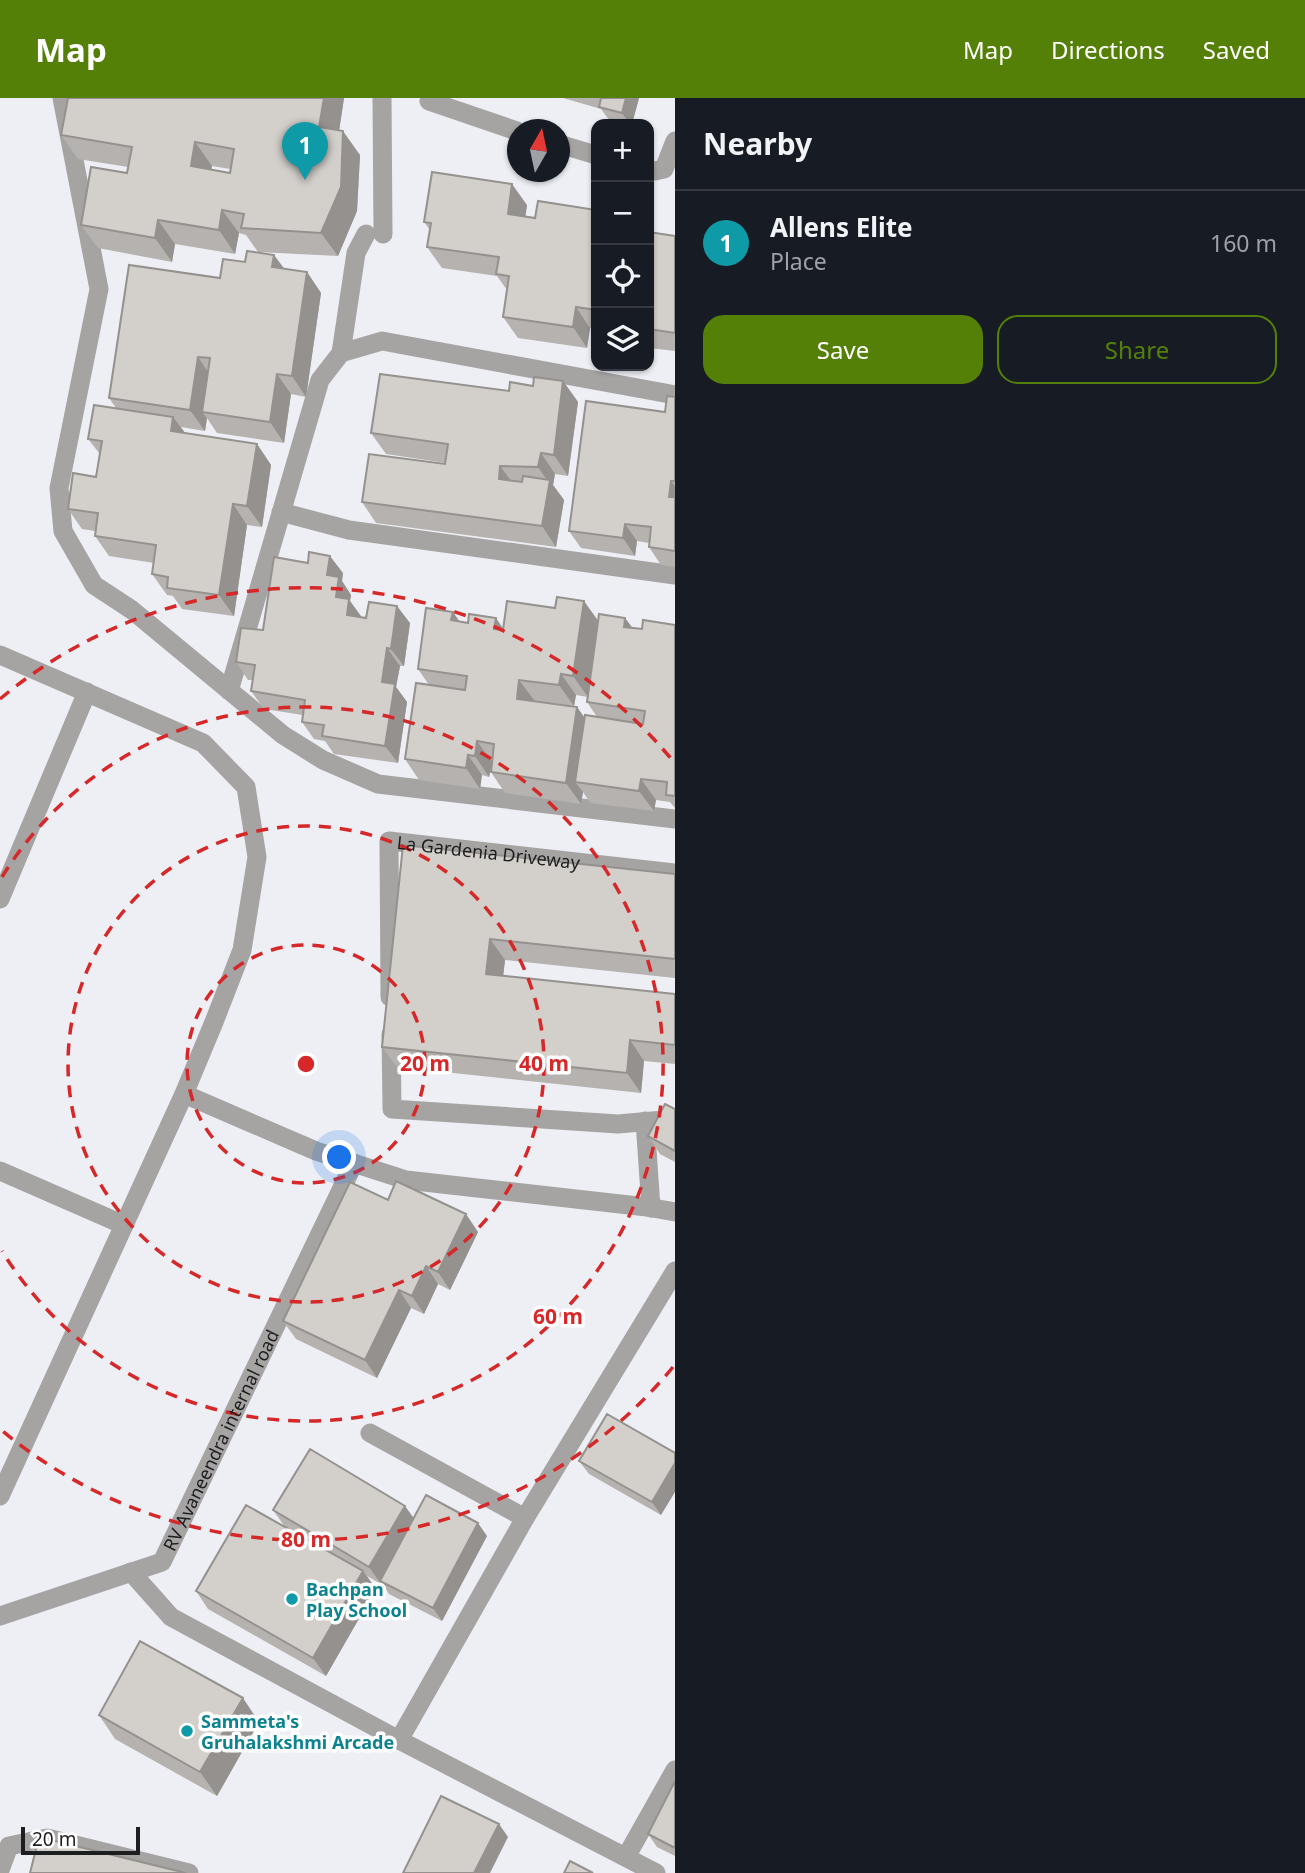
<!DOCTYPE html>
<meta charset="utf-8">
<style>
body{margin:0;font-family:"Noto Sans",sans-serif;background:#242831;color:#f1f3f6}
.controls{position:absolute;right:21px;top:21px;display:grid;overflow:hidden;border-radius:14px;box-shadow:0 2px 5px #0004}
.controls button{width:63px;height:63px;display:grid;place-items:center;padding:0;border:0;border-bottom:2px solid #363941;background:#171b24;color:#f1f3f6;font:35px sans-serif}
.compass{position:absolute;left:507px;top:21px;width:63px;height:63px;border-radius:50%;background:#171b24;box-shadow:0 2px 5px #0004;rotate:9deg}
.scale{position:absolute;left:21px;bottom:18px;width:119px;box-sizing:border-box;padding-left:7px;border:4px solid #1d1e1f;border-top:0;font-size:19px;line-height:24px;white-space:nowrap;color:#1d1e1f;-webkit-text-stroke:5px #fff;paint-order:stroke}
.you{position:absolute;left:340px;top:1060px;width:24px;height:24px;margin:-18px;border:5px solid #fff;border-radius:50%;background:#1a73e8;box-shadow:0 0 0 10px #1a73e833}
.badge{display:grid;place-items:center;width:46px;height:46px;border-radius:50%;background:#558007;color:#fff;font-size:23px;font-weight:700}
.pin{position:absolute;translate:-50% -58px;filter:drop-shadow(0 2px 4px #0008)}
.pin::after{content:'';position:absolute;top:37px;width:24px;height:21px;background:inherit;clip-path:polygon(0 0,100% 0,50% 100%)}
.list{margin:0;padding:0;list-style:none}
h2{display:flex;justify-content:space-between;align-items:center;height:91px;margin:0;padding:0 28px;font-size:30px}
h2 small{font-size:23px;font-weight:400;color:#9ea1a6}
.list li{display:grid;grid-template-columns:46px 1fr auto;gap:21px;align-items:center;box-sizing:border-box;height:105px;padding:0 28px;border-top:2px solid #363941}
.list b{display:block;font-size:26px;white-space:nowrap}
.list p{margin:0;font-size:23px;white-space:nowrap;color:#9ea1a6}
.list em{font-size:23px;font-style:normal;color:#9ea1a6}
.actions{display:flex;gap:14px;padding:21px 28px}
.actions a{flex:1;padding:16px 0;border:2px solid #558007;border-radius:21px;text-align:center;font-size:24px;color:#558007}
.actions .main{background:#558007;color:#fff}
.icon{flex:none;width:38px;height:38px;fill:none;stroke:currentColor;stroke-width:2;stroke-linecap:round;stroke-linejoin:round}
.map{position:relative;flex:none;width:675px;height:1775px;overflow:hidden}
header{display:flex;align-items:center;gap:42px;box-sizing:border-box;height:98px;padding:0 35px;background:#558007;color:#fff}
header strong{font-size:33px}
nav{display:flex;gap:38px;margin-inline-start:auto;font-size:24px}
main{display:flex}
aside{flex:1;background:#171b24}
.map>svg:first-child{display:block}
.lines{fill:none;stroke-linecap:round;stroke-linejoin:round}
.service{stroke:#a6a3a3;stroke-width:19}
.minor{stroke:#a6a3a3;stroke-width:19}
.wall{fill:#b5b2af;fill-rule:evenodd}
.shaded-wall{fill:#94918e}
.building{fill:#d3cfcb;stroke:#94918e;stroke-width:2;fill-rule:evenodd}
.ring{fill:none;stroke:#d62828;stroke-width:3.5;stroke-dasharray:12 9}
.culture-dot{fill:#0f9aa8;stroke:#fff;stroke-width:2.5}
.labels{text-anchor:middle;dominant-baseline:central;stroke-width:7;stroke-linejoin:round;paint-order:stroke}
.street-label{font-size:18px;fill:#1d1e1f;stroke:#fff}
.culture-label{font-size:18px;font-weight:bold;fill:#0d838f;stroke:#fff;text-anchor:start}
.centre{fill:#d62828;stroke:#fff;stroke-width:3.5}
.ring-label{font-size:21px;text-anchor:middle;font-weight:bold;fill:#d62828;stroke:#fff;stroke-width:7;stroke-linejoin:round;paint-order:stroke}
</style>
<header>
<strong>Map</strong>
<nav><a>Map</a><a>Directions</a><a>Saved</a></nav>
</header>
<main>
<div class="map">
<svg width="675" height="1775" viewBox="0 0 675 1775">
<rect width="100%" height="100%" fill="#edeff5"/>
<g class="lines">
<path class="service" d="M62,0l37,191 -40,199 4,43 31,54 38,25 151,125 40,25 55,24 297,35
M382,0l1,136
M341,255l15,-100 10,-19
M281,414l68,18 326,45
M229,593l91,-311 21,-27 41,-12 293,54"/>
<g class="minor">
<path d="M429,3l88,30"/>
<path d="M559,46l37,11"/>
<path d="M649,72l6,1 9,-2 11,-28"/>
<path d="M0,557l203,88 43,44 11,70 -15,93 -28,72 -30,72 -184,402"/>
<path d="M0,801l87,-207"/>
<path id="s1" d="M390,899l-1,-156 286,32"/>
<path d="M391,936l1,75 226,15 57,-5"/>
<path d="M184,996l132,57 90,29 241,27 28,5"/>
<path d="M645,1023l6,87"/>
<path d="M0,1073l124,54"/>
<path d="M370,1335l155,85"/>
<path d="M131,1474l40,45 228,123 257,133"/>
<path id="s2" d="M0,1518l162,-54 192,-399"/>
<path d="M399,1642l126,-222 150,-247"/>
<path d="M626,1759l49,-87"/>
<path d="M0,1772l9,-24 38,-8 142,35"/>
</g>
</g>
<path class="wall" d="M344,0l-5,33 21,24 -3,56 -19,45 -80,-4 -12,-17 -7,-2 -4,21 -60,-10 -3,18 -74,-14 -17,-23 46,-52 1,-6 -50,-8 -17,-24zM212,68l18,3v4l-19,-4z
M563,0h76l-7,26h-8l-15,-4 -8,-11z
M527,107l-2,11 10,2 61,-8v119l-6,-1 -3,20 -69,-10 -15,-21 4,-27 -10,-14 -55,-8 -15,-21 3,-17 -6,-8z
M649,134l26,4v115l-26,-3z
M245,164l62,10 14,21 -15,104 -15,-3 -7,49 -67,-10 -10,-15 -2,13 -24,-4 4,6 72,11 14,21 -9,62 -15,-2 -13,91 -52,-7 -9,-13 -6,-1 -15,-21 2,-11 -45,-7 -14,-20v-5l-13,-2 -14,-20 28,-32 4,-23 -12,-15 28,-31 -7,-10 111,-120z
M563,283l15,21 -10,74 -13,-2 -2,11 11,15 -8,47 -180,-24 -14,-21 83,-38 1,-1 -60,-9 -15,-21 138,-42 24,-5z
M675,299v170l-14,-2 -12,-18v-4l-12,-2 -2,15 -54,-8 -12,-17 96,-119z
M343,475l-1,8 9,14 -1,6 11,16 49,6 -6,43h-4l-4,21 11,15 -9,61 -64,-9 -9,-13 -11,-2 -12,-17 1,-7 -39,-6 -13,-18 2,-11h-5l-12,-18z
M453,514l6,9 44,8 95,-8 27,-3 7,10 10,1 33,-4v183l-5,-6 -14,-2 -2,11 -64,-8 -7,-11 -2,12 -76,-11 -14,-21 1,-10 -3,15 -7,-2 -2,14 -61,-9 -14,-21 24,-74 -11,-16zM576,597l12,2 -1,5 10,15 -13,1 -50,-17 40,5z
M403,747l272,29v104l-170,-18 -2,16 172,18v70l-31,-3 -3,32 -244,-26 -15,-20z
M675,1011v53l-15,-8 -12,-18z
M388,1102l90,32 -28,58 -12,-6 -14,30 -13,-6 -34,70 -81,-39 -13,-18z
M675,1355l-14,62 -72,-41 -10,-13z
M273,1412l140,8 74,18 -45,85 -53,-27 -7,-11 -1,1 -14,-8 9,13 -50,87 -118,-67 -12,-18 89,-64z
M99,1617l160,7 -42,74 -102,-57z
M675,1683v75l-18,-9 -9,-13z"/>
<path class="shaded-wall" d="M324,0h20l-8,53 -17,-24z
M626,0h13l-7,26h-2l-8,-11z
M343,33l17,24 -3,56 -19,45 -17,-23z
M195,44l17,24 -4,24 -17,-24z
M512,86l15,21 -4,29 -15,-20z
M222,112l17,23 -4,21 -16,-24z
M158,122l17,24 -3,18 -17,-24z
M274,157l15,20 -17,-8z
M307,174l14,21 -15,104 -14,-21z
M576,209l14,21 -3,20 -14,-21z
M198,259l14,21 -10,34 5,6 -2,13 -15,-21z
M277,276l14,20 -7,49 -14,-21z
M563,283l15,21 -10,74 -14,-21z
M173,319l15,20 -17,-6z
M257,346l14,21 -9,62 -15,-21z
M541,355l14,21 -2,11 11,15 -8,47 -14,-21 7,-43 -11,-16z
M500,368l15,20 -16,-7z
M671,383l4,5v19l-6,-8z
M233,406l14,21 -13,91 -15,-21z
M625,426l12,17 -2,15 -12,-18z
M330,458l13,17 -1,8 9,14 -1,6 11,15 -2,17 -12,-18 -11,-18 -9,-22z
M584,503l15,21 -11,75 -15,-21z
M397,508l13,17 -6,43 -13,-17z
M453,514l14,21 -16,-13z
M496,520l14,21 -16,-10z
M625,520l15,20 -16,-11z
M387,550l13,18 -4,21 11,15 -9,61 -13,-17 -3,-64z
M561,576l15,21 -2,11 -15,-21z
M519,582l15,20 -3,19 -14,-20z
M577,609l15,21 -17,54 8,10 -2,12 -15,-21z
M477,643l15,21 -3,15 -14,-21z
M468,657l14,20 -2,14 -14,-21z
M641,681l15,21 -2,11 -15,-20z
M490,841l15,21 -4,35 -15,-21z
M630,942l14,21 -3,32 -14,-20z
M466,1116l12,18 -28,58 -12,-18z
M426,1168l12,18 -14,30 -12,-18z
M399,1192l12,18 -34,70 -12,-18z
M675,1365v29l-14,23 -9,-13z
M405,1408l13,18 -38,57 2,2 -1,1 -12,-17z
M478,1425l9,13 -45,85 -9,-13z
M363,1473l13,18 -50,87 -13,-18z
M243,1600l16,24 -42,74 -17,-24z
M499,1726l9,13 -18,36h-16z"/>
<path class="building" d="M68,0h256l-5,29 24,4 -2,56 -20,46 -80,-5 3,-14 -22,-4 -3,20 -61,-10 -3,18 -74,-13 10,-58 36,6 5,-26 -71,-12zM195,44l39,7 -4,24 -39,-7z
M600,0h26l-4,15 -23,-6 2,-9z
M432,74l80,12 -4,30 27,4 3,-17 58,9v100l-20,-3 -3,20 -70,-10 6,-41 -13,-2 3,-17 -72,-10 4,-24 -7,-1z
M649,134l26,4v97l-26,-4z
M247,153l27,4 -2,12 35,5 -15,104 -15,-2 -7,48 -68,-10 8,-54 -12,-1 -8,53 -81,-12 20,-133 91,13 3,-19 22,3z
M380,276l129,17 1,-9 23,4 1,-9 29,4 -9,74 -13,-2 -3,14 -38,-1 -1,13 23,3 1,-6 27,4 -8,46 -180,-24 7,-48 76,10 3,-20 -77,-11z
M667,298l8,1v84h-4l-2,16h6v54l-26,-4 2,-20 -26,-3 -2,14 -54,-7 17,-130 79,11z
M94,307l79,12 -2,14 86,13 -10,62 -14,-2 -14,91 -52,-7 1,-11 -16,-3 4,-29 -61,-9 3,-23 -30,-4 5,-36 23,4 6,-36 -14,-2z
M309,454l21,4 -3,19 12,2 -3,20 13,2 -2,16 19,3 3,-16 28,4 -6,43 -4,-1 -5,34 13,2 -10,62 -63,-10 2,-11 -22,-3 3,-22 -54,-9 4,-26 -19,-3 5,-34 22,2 11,-73 34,6z
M557,499l27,4 -11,75 -12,-2 -2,11 -40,-5 -2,19 60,8 -11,76 -75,-11 3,-28 -17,-3 -2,15 -7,-1 -2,13 -61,-9 11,-76 49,7 2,-14 -49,-7 8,-61 27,4 -2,8 17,3 1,-9 27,4 -2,11 9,1 4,-29 48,7z
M599,516l26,4 -1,9 18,2 1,-9 32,5v171l-9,-1 1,-13 -26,-3 -2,12 -64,-9 10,-67 58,9 2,-13 -58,-9z
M403,747l272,29v85l-185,-20 -4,35 189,20v51l-45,-5 -3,33 -245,-26z
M665,1006l10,5v42l-27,-15z
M396,1083l70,33 -28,58 -12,-6 -14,30 -13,-6 -34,70 -82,-39 67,-139 38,18z
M607,1316l68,39v10l-23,39 -73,-41z
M310,1351l95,57 -36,61 -96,-57z
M426,1397l52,28 -45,85 -53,-27z
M246,1407l117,66 -50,87 -117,-67z
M140,1543l103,57 -43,74 -101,-57z
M675,1683v67l-27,-14z
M441,1698l58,28 -25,49h-71z
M39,1739l147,36h-156z
M570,1763l23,12h-29z"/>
<g class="ring">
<circle cx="306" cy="966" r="119"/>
<circle cx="306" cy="966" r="238"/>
<path d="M2 779A357 357 0 1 1 2 1153"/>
<path d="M673 1269A476 476 0 0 1 0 1331M0 601A476 476 0 0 1 673 663"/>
</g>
<g class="culture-dot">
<circle cx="292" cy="1501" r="7"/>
<circle cx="187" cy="1633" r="7"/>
</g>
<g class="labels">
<g class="street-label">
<text stroke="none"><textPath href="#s1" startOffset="256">La Gardenia Driveway</textPath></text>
<text stroke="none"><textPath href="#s2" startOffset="306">RV Avaneendra internal road</textPath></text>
</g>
<g class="culture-label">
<text x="306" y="1491">Bachpan<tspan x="306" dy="21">Play School</tspan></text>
<text x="201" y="1623">Sammeta's<tspan x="201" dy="21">Gruhalakshmi Arcade</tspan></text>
</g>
</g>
<circle cx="306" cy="966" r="10" class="centre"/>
<g class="ring-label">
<text x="425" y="973">20 m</text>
<text x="544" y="973">40 m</text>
<text x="558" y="1226">60 m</text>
<text x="306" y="1449">80 m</text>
</g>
</svg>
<div class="controls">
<button>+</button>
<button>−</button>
<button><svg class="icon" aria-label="locate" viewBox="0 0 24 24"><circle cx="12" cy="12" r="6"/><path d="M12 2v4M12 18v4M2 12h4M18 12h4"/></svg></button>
<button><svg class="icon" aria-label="layers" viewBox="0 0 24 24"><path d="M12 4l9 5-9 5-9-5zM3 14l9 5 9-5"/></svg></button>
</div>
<svg class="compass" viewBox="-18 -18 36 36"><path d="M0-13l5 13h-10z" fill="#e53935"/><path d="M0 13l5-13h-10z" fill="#9ea1a6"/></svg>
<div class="scale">20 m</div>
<div class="you"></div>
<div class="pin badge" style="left:305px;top:82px;background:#0f9aa8">1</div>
</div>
<aside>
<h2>Nearby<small></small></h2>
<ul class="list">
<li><span class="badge" style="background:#0f9aa8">1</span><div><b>Allens Elite</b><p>Place</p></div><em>160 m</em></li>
</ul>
<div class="actions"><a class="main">Save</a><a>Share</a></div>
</aside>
</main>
